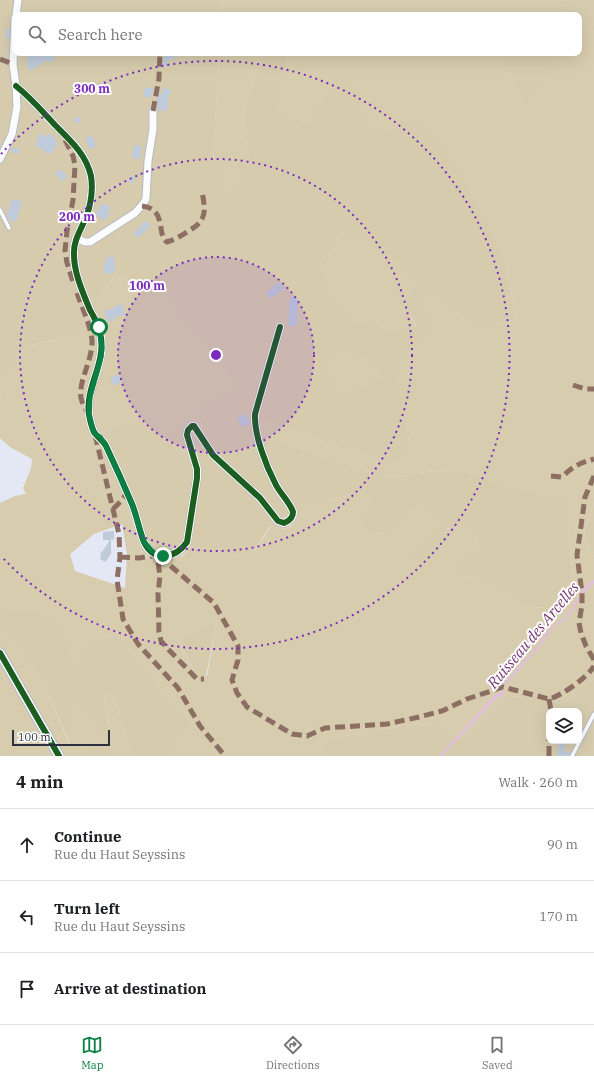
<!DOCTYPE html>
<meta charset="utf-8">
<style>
body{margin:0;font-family:"IBM Plex Serif",serif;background:#f2f2f2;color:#202124}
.controls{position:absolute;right:12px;bottom:12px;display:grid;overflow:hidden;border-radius:8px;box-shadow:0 4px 16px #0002}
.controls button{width:36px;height:36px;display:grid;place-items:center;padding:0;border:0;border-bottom:1px solid #e0e0e0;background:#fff;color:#202124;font:20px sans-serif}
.scale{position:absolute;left:12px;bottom:10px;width:98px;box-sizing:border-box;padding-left:4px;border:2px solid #2c303e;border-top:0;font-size:11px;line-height:14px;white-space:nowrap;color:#2c303e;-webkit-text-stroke:3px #fff;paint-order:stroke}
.stop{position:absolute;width:12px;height:12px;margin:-9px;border:3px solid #0b8043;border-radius:50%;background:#fff}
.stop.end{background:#0b8043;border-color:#fff;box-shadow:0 1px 4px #0008}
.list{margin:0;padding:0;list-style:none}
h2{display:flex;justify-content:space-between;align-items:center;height:52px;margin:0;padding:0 16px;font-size:17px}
h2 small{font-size:13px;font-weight:400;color:#757577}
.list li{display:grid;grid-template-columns:26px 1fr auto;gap:12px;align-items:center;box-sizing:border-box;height:72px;padding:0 16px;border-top:1px solid #e0e0e0}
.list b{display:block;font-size:15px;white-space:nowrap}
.list p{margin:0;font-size:13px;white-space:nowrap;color:#757577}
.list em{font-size:13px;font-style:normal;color:#757577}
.icon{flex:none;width:22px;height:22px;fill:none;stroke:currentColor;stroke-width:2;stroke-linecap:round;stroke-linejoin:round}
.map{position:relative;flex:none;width:594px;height:756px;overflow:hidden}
.search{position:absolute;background:#fff;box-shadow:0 4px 16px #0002;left:12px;right:12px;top:12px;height:44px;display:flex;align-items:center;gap:10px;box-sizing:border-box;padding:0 14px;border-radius:8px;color:#757577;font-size:15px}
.sheet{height:268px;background:#fff}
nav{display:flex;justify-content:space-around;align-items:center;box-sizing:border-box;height:56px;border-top:1px solid #e0e0e0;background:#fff;font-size:11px;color:#757577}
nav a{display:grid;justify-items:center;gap:2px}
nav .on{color:#0b8043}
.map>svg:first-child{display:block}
.green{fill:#d6cbad;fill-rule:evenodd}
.forest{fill:#d7ccad;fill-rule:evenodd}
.water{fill:#e1bde2}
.building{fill:#bfcbda}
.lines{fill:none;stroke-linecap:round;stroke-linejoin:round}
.service-casing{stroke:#b4b9c4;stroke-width:5.5}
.minor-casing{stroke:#b4b9c4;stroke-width:9}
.secondary-casing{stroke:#b4b9c4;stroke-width:11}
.service{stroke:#fbfcfd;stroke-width:3.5}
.minor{stroke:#fbfcfd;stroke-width:7}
.secondary{stroke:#fbfcfd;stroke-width:9}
.quiet{stroke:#8d6e63;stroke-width:5;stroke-dasharray:10 5;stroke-linecap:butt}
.cycleway-casing{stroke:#fff;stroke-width:8}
.cycleway{stroke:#1b5e20;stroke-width:6}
.route{stroke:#0b8043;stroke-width:5}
.ring{fill:none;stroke:#7b2cbf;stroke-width:2;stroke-dasharray:2 4}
.labels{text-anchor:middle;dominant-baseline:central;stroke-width:4;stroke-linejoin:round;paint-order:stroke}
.water-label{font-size:15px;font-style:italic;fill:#783873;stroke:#fff}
.centre{fill:#7b2cbf;stroke:#fff;stroke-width:2}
.ring-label{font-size:12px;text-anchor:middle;font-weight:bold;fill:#7b2cbf;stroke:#fff;stroke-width:4;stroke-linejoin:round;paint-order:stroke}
</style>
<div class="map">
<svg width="594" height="756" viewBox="0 0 594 756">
<rect width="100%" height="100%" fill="#e3e8f4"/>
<path class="green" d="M0,0h222l-1,15h-206v38h207l-3,4 -6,103 36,2 -6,-49 20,-60h22l3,5 -15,55 33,9 37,-56 74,51 42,47 46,94 11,61 -42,11 -41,-38 -2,46 -24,17 -1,67 4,26 -11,15 -14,4 -12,-8 -108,-38 -5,13 121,42 22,1 13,-4 44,-4 55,19 53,7v35l6,58 -18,21 -33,-3 -26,-17 -16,-5 -7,-8 -18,1 -6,-11 14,-15 15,-2 -5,-15 -27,-6 -23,27 -14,2 1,-8 28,-29 -19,-17 -32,31 -19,-1 -8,-6 9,-26 -16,-7 -30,7h-29l3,18c-10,11 -13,11 -28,7l-20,32 -59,-12c-9,11 -12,13 -26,15 -29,4 -27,-29 -35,-47 -4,-10 -11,-20 -17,-30l8,-16 -20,-34 14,-8 34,-11 35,44 24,-6 -11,-44 -35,-117 -17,-9 -30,-9 -40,62 -49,10 -24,38 -2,18zM343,232l54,31 19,17 -13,19 13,27 -20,6 -26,-9 -37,-24 -9,-30z
M571,0h23v31l-15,-2v-14h-18z
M498,53h64l-35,56z
M594,503v53l-3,-1 -7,-22z
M16,608l39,7 35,26 31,-6 15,22 15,16 15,26 18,14 8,15 -20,21 1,7h-41l-18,-60 -11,-2 12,62h-35l-1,-2 24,-17 -30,-33 -3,40 -27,-62 -43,-53v-17z
M217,621l-11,55 -9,1 -20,-39 12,-7z
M0,655l5,26 -5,3z
M594,679v77h-269l-5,-15 19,-4 71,-12 31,-1 22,14 43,-41 19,-1h20l19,10 15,-19zM549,711h30v30h-30z"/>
<path class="forest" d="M222,0h349l-10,15h-340z
M579,29l15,2v472l-10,30 7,22 3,1v123l-15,8 -15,19 -19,-10h-20l-19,1 -43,41 -22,-14 -31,1 -71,12 -19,4 5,15h-152l-1,-7 20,-21 -8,-15 -18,-14 -15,-26 -15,-16 -15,-22 -31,6 -14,29 -21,-55 -39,-7 -16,4v-109l15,-7 11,-2 -3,-6 8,-20 1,-9 -22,-12 -10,-9v-36l2,-18 24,-38 49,-10 40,-62 30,9 17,9 77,96 -42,21 11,45 -24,5 -35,-44 -34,11 -14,8 20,34 -8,16 5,4 12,26 9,31 7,12 13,5 15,-3 9,-3 8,-10 59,12 21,-32c14,4 17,5 27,-7l-4,-18h30l30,-7 11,-10 5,17 -8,26 7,6 19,1 32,-32 19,18 -28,29v7l13,-1 22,-27 28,6 5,15 -15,2 -14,15 6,11 18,-1 7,8 16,5 26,17 33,3 18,-21 -6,-58v-35l-53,-7 -55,-19 -44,4 -13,4 -22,-1 -121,-42 5,-13 108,38 12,8 14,-4 11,-15 -4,-26 -14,-49 15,-18 24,-17 -12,-50 14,4 41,38 42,-11 -11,-61 -46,-94 -42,-46 -44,18 -30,-69 -37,55 -34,-9 16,-55 -2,-5h212l29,56 35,-56h17zM122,524l5,30 -2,34 -50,-17 -5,-17 24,-20zM217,621l-10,55 -10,1 -6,-11 -14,-28 12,-7z
M222,53h41l-20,60 6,49 -12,24 -11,9 -13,-35 6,-103z
M343,232l32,10 41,38 -13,19 13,28 -20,5 -26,-9 -20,-1 -17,-23 -9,-30z
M343,350l29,11 10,17 -37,17 -16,-14 -2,-22z
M0,629l43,53 26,61 4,-39 30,33 -24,17 1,2h-80v-72l5,-3 -5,-26z
M103,693l11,3 18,60h-17z"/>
<path class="water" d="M594,580v3l-12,12 -16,25 -11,6 -9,11 -8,12 -33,36 -2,-1 34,-37 7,-11 10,-11 11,-7 17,-27 8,-9z
M502,689h2l-1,6 -7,3 -54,58h-3l56,-61 6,-2z"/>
<path class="building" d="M6,29h4l-1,10 -4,-1z
M25,53h20l2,3 4,-3 4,6 -6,4 -1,-3 -18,11 -3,-6 2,-1 -3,-4 3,-2z
M164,53h11l-1,7 -6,-1 -1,8 -5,-1z
M144,88h9l-1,9h-8z
M163,88l8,2 -1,5h-2l-1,16 -9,-1 -1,-2 1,-14h4z
M78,116l3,4 -4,4 -4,-4z
M40,133l8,4 2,-4 6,6 -1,2 3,1 -6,11 -2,-1 -1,3 -6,-6 -1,1 -7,-5z
M93,136l3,11 -7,2 -4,-11z
M134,145l8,1 -2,13 -8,-1z
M12,147l8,1 -2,6 -7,-2z
M59,169l8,6 -4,6 -8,-6z
M130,176l5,1 -1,6 -5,-1z
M12,199l10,2 -6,21 -7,-2 -2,-3 1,-3h-1z
M100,204l10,2 -1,9 -5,6 -9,-7 4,-5z
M145,221l6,5 -13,12 -5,-4z
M106,257h8l1,15 -11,2v-11h2z
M278,282l6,6 -13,11 -5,-6z
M290,297l8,1 -1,26h-1v2h-8z
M122,304l3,11 -11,2 1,3 -7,2 -4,-11 10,-3v-2z
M111 380a5 5 0 1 1 10 0a5 5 0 1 1-10 0Z
M245,414l5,9 -8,4 -5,-9z
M114,531v9l-3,-1v15l-6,8 -5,-3 1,-3 -1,-1 10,-15h-7v-8z
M559,741h7l-2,10 7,1 -2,4h-12z"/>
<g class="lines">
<g class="service-casing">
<path id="service" d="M0,210l9,18
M572,756l22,-42"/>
</g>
<g class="minor-casing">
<path id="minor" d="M16,15l2,-15
M16,86c15,12 26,25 39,39 15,15 31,29 36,51 2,13 0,27 -4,39 -5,13 -14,25 -13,40 0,18 9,38 16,55 5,9 10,17 11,28 4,27 -16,50 -12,77 1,5 3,13 5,17 3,5 9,8 12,14 9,19 18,39 26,58 5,12 7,26 12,38 10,21 32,16 43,0l10,-64v-9l-10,-34 1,-5 4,-4h2l19,29 47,43 18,23 6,2c5,-2 9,-5 9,-11 -2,-8 -13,-19 -17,-27 -10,-19 -22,-50 -21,-71l25,-87
M0,159l12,-25 5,-27 -1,-21 -3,-22 2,-46
M76,238l9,4h5l45,-29 8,-9 3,-5 2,-38 5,-32v-18"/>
</g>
<g class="secondary-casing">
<path id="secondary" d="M0,653l59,103"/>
</g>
<use href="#service" class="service"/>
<use href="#minor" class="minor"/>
<use href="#secondary" class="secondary"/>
<path class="quiet" d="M0,59l13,5
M153,111l6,-33 1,-25
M65,140l8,16 2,9 -2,35 -6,31 -2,20 2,12 6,19
M142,206c26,3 14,30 25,36 7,-2 14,-6 20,-10 20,-11 19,-20 15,-40
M77,293c5,15 13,31 15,47 1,20 -14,41 -11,58 1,5 4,9 6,14
M573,385l12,4h9
M95,435l24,99 1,23 -3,23 6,39 15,25 40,44 22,38 25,30
M551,476l11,1c11,-11 18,-14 32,-18
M594,476l-9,21 -8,58 5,38v12l-3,18 2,10 5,13 8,14
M113,509l8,-8 6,-8
M159,556l55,47 24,43v14l-6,20 5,13 10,14 45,27 15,2 18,-8 62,-4 32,-7 23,-6 25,-12 36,-12 46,12c12,-3 38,-21 45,-33
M120,557l19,1 18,-3 3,21 -2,17 1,39 2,9 6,7 30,31h7
M549,699l2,12
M549,756v-20"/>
<g class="cycleway-casing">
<path id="cycleway" d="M16,86c15,12 26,25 39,39 15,15 31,29 36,51 2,13 0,27 -4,39 -5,13 -14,25 -13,40 0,18 9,38 16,55 5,9 10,17 11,28 4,27 -16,50 -12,77 1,5 3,13 5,17 3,5 9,8 12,14 9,19 18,39 26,58 5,12 7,26 12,38 10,21 32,16 43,0l10,-64v-9l-10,-34 1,-5 4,-4h2l19,29 47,43 18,23 6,2c5,-2 9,-5 9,-11 -2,-8 -13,-19 -17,-27 -10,-19 -22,-50 -21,-71l25,-87
M0,653l59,103"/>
</g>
<use href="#cycleway" class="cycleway"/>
</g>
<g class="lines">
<path class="route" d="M99,327l3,21 -1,9 -11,40 -1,18 5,18 6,4 6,9 26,58 12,38 8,9 5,4 6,1"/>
</g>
<circle cx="216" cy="355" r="98" fill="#7b2cbf" fill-opacity=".12"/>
<g class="ring">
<circle cx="216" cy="355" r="98"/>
<circle cx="216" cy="355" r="196"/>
<path d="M1 154A294 294 0 1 1 1 556"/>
</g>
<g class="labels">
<g class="water-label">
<text transform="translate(533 635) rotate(-50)">Ruisseau des Arcelles</text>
</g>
</g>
<circle cx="216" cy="355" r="6" class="centre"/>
<g class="ring-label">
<text x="92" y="93">300 m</text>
<text x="77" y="221">200 m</text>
<text x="147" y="290">100 m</text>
</g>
</svg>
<div class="controls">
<button><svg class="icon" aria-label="layers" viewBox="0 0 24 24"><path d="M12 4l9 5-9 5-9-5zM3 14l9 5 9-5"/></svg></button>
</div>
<div class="scale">100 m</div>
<div class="stop" style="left:99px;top:327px"></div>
<div class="stop end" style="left:163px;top:556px"></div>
<div class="search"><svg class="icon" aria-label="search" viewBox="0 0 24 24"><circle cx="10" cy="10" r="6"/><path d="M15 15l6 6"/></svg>Search here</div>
</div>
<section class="sheet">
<h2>4 min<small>Walk · 260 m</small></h2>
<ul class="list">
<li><svg class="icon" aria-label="ahead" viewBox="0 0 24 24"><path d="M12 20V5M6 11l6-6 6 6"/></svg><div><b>Continue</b><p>Rue du Haut Seyssins</p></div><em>90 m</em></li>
<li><svg class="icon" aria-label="left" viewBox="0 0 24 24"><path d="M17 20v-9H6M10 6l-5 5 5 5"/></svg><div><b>Turn left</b><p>Rue du Haut Seyssins</p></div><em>170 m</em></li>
<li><svg class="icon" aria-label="arrive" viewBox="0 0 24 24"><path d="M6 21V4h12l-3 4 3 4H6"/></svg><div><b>Arrive at destination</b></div></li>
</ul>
</section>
<nav>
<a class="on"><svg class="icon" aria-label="map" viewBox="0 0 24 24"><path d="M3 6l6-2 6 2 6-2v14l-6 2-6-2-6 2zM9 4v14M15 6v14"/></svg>Map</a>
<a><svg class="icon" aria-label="directions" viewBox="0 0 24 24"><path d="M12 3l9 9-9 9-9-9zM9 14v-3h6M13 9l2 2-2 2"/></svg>Directions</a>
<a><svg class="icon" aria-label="saved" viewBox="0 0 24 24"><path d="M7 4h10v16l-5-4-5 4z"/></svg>Saved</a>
</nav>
